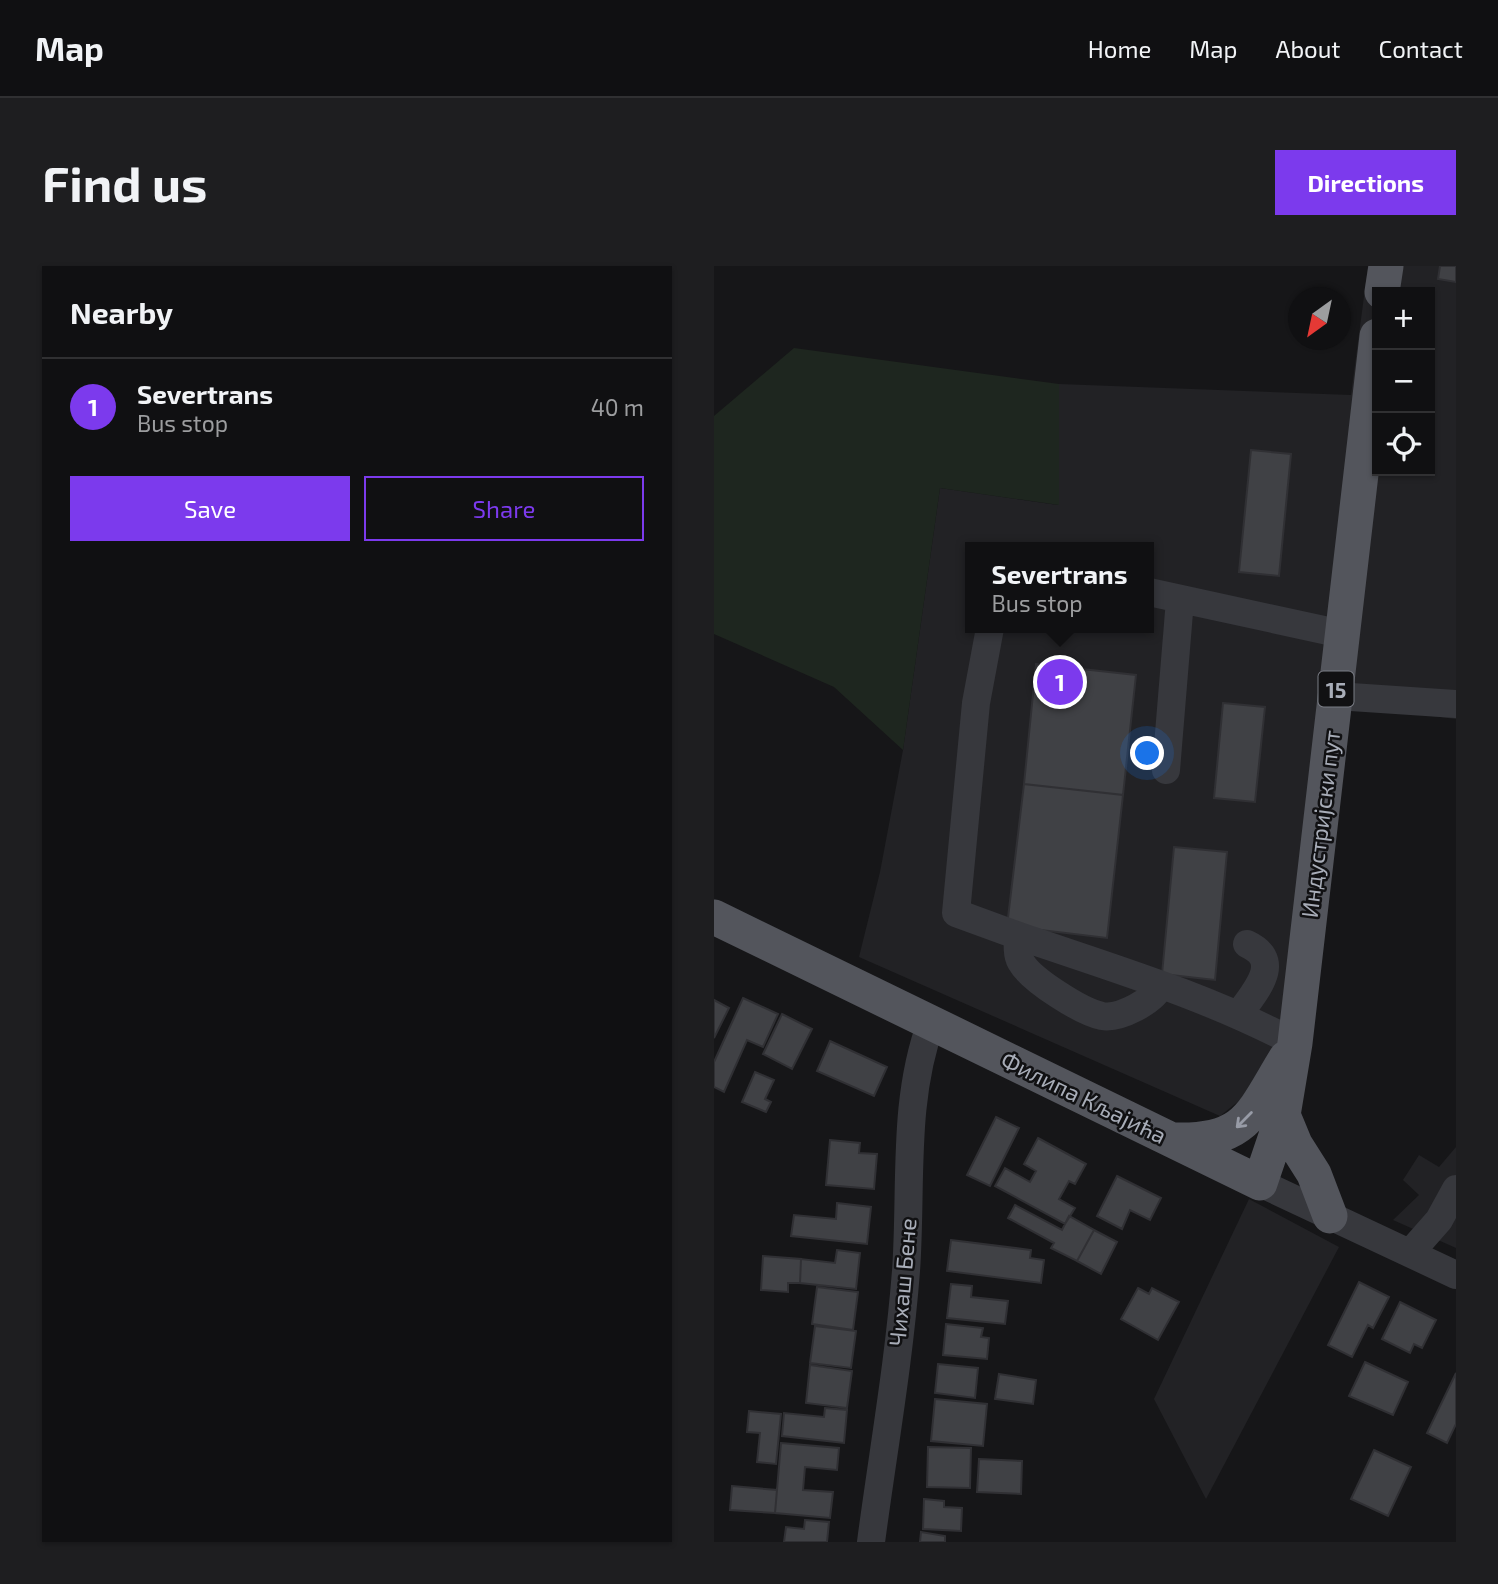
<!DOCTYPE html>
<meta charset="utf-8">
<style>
body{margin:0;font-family:"Exo 2",sans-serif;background:#1e1e20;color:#f1f3f6}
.controls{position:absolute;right:21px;top:21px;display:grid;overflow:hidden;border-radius:0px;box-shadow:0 2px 5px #0004}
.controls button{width:63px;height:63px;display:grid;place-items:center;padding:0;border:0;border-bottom:2px solid #303032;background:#101012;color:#f1f3f6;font:35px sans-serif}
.compass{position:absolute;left:574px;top:21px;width:63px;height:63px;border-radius:50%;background:#101012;box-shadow:0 2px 5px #0004;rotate:213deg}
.you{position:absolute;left:434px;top:488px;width:24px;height:24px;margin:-18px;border:5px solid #fff;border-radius:50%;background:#1a73e8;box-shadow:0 0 0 10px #1a73e833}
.badge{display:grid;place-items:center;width:46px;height:46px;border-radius:50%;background:#7c3aed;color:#fff;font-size:23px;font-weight:700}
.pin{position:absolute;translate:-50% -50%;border:4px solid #fff;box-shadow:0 2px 7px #0006}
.popup{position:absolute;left:251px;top:276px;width:189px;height:91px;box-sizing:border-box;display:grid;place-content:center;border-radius:0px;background:#101012;filter:drop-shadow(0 2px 5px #0005);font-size:23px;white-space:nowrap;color:#9c9d9f}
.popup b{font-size:26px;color:#f1f3f6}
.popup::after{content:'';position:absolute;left:50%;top:100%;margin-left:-14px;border:14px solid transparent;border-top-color:#101012}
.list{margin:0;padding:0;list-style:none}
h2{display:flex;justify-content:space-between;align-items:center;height:91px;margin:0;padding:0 28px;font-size:30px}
h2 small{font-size:23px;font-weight:400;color:#9c9d9f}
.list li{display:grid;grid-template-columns:46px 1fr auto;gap:21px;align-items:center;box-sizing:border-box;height:98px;padding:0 28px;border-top:2px solid #303032}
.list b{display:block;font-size:26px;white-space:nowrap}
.list p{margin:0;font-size:23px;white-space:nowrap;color:#9c9d9f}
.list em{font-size:23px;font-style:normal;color:#9c9d9f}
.actions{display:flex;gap:14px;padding:21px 28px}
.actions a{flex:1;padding:16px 0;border:2px solid #7c3aed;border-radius:0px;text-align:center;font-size:24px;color:#7c3aed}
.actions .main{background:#7c3aed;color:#fff}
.icon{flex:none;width:38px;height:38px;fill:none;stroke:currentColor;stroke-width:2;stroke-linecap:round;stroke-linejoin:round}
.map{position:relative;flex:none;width:742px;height:1276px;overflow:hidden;border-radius:0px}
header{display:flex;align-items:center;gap:42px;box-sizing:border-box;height:98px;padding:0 35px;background:#101012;border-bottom:2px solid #303032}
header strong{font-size:33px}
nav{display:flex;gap:38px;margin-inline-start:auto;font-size:24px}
.intro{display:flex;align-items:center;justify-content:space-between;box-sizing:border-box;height:168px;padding:0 42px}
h1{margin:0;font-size:49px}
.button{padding:18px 32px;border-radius:0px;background:#7c3aed;color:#fff;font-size:24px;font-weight:700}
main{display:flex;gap:42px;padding:0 42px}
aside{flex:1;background:#101012;border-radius:0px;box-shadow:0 2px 5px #0004}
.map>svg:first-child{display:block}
.built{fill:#222225;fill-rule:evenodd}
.green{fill:#1e261f}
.building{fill:#404145;stroke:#303034;stroke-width:2}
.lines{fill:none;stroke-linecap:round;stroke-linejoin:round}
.minor{stroke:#37383d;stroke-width:28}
.major{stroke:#53555c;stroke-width:35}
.oneway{stroke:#979ba6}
.labels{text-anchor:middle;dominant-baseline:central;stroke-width:5;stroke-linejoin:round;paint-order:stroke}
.shield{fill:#111113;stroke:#7b7e86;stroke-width:2}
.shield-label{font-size:21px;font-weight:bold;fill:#a8adb8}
.street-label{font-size:23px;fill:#a8adb8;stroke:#111113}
</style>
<header>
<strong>Map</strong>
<nav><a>Home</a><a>Map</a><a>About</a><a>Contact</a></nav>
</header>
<div class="intro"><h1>Find us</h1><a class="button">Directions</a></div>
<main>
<aside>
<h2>Nearby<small></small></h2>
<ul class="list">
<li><span class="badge">1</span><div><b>Severtrans</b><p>Bus stop</p></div><em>40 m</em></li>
</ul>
<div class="actions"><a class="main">Save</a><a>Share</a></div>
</aside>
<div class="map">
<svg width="742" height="1276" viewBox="0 0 742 1276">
<rect width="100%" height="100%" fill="#161618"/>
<path class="built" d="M654,0h88v453l-75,-9 -52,-11 -50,370 -59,47 -361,-159 21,-85 23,-122 37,-262 118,17 1,-121 292,11zM663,26h53v179h-53zM257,281h178v81h-178z
M742,881v101l-63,-28 26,-25 -16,-15 16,-25 20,12z
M535,933l90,48 -133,252 -52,-100z"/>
<path class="green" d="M80,82l265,36v121l-119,-17 -37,262 -69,-63 -120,-53v-218z"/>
<path class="building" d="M726,0h16v16l-18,-3z
M537,184l40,4 -12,122 -40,-4z
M322,398l100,11 -13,120 -99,-11z
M509,437l42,4 -10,95 -41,-4z
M310,518l99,11 -16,143 -100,-12z
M460,581l53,5 -12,128 -53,-6z
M29,732l35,16 -15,33 -16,-7 -23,52 -10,-5v-25z
M0,734l15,8 -15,30z
M68,748l30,15 -20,40 -29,-15z
M116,775l57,26 -13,29 -57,-25z
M41,806l19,8 -9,19 6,3 -5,10 -24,-10z
M282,851l23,11 -29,58 -23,-11z
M324,872l48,26 -11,20 -6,-3 -10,18 16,9 -10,16 -70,-38 10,-18 25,14 6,-11 -12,-7z
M116,874l30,3 -1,10 18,1 -3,35 -48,-4z
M403,910l44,22 -11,22 -20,-10 -8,19 -25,-13z
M123,937l34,4 -4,37 -76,-8 3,-21 42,4z
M301,939l47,25 7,-14 25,14 -17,31 -26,-13 3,-5 -46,-25z
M380,964l23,12 -16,32 -24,-13z
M237,974l80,10 -1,8 14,2 -3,23 -94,-12z
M123,984l23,3 -4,36 -56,-6 1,-24 34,4z
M49,990l38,3 -1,24h-12v9l-27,-2z
M645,1016l30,15 -16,31 -5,-3 -16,32 -24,-12z
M237,1018l21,2 -1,11 37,4 -3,23 -58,-6z
M103,1021l41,5 -5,38 -41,-6z
M424,1022l11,6 3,-6 27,14 -21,38 -37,-21z
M686,1036l36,18 -14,28 -8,-4 -4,9 -28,-14z
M232,1058l37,4 -2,9 8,1 -2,21 -44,-4z
M101,1060l41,5 -5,37 -41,-5z
M651,1096l43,20 -15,33 -44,-19z
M224,1098l40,4 -3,30 -40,-5z
M96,1099l42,6 -5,37 -41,-5z
M742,1107v51l-9,19 -20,-10z
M285,1108l37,6 -3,24 -38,-5z
M221,1133l52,5 -4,42 -52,-5z
M111,1142l22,2 -3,33 -62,-7 2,-23 40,4z
M35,1145l32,3 -5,50 -19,-2 3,-29 -13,-1z
M67,1177l58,5 -2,22 -32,-3 -2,23 30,2 -3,26 -55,-5z
M214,1181l43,1 -1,40 -43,-1z
M660,1184l37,17 -23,49 -37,-17z
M265,1193l43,2 -1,33 -44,-2z
M18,1220l45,4 -2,23 -45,-3z
M210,1233l20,2v6l18,1 -1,23 -38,-2z
M91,1254l24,2 -2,20h-43l2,-15 18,2z
M207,1266l24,4v6h-25z"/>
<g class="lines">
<path class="minor" d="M435,326l193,42
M276,362l-14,75 -20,210 63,23
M622,430l120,8
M452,504l14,-170
M447,719c-7,16 -41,34 -59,31 -20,-4 -71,-36 -81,-54 -4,-7 -4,-18 -2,-26 93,32 188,60 276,107
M526,747c15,-22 44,-52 7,-69
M546,917l196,92
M696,987l29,-33 17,-31
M157,1276c12,-90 28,-180 35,-271 6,-83 -4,-169 25,-248"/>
<path class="major" d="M668,26l4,-26
M0,651l546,266 23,-68 12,-72 82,-707
M569,849l12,29 19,30 16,42
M461,874c72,2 77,-27 111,-82"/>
</g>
<defs><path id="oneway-shaft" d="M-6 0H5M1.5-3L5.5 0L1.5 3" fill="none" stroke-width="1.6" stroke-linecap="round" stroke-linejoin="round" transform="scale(1.75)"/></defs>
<use class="oneway" href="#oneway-shaft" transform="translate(530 854) rotate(135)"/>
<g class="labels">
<rect class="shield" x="604.5" y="405.5" width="35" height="35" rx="5"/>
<g class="shield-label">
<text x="622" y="423">15</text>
</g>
<g class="street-label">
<text transform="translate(606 558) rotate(-83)">Индустријски пут</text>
<text transform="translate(370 831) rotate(26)">Филипа Кљајића</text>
<text transform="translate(188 1016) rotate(-85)">Чихаш Бене</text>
</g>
</g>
</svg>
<div class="controls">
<button>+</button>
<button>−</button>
<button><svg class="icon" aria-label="locate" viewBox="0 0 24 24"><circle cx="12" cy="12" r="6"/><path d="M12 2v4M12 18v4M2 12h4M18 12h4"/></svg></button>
</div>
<svg class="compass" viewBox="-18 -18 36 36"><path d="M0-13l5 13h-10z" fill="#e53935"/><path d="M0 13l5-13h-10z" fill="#9c9d9f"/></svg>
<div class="you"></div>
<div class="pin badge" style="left:346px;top:416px">1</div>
<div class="popup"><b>Severtrans</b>Bus stop</div>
</div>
</main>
